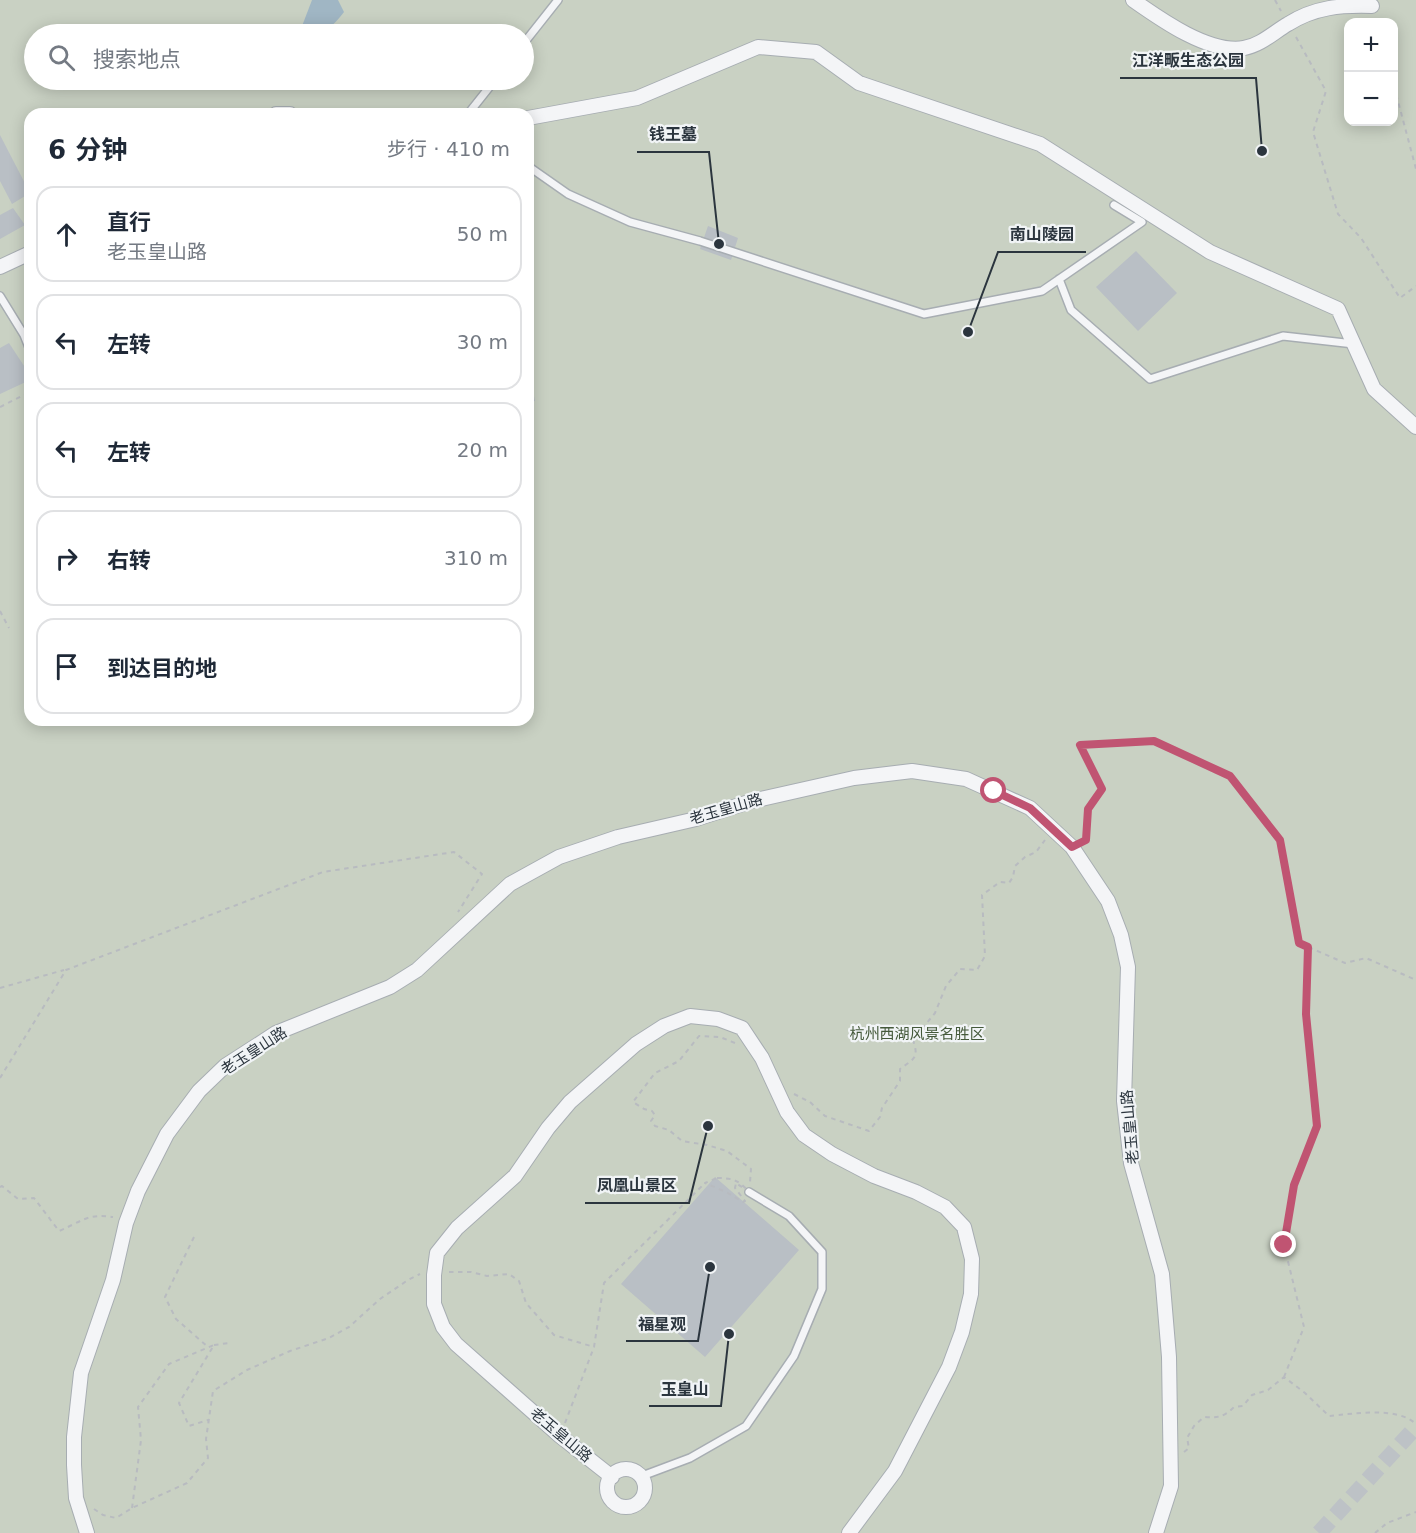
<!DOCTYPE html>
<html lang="zh">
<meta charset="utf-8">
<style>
body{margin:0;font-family:"DejaVu Sans","Noto Sans SC",sans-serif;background:#f6f6f7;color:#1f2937}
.controls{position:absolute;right:18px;top:18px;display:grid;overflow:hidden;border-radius:12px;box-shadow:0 3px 15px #0003}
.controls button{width:54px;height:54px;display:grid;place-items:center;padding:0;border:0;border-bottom:2px solid #e0e1e3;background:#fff;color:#1f2937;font:30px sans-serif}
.stop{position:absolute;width:18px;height:18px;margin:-14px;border:4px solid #c05472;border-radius:50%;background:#fff}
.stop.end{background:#c05472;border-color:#fff;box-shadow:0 2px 6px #0008}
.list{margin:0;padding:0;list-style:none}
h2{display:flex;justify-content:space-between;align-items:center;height:78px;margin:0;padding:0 24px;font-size:26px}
h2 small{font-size:20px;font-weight:400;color:#747a83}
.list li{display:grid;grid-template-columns:39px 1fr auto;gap:18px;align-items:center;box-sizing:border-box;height:96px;margin:0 12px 12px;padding:0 12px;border:2px solid #e0e1e3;border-radius:18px}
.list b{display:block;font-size:22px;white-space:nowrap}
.list p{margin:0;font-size:20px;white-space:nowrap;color:#747a83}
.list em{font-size:20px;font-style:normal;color:#747a83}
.icon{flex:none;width:33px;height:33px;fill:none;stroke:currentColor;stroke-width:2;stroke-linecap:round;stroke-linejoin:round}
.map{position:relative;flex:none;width:1416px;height:1533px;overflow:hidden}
.search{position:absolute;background:#fff;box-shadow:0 3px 15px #0003;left:24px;top:24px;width:510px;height:66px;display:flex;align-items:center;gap:15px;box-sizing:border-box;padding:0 21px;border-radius:33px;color:#747a83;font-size:22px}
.panel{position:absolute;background:#fff;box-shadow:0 3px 15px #0003;left:24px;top:108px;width:510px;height:618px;border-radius:18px}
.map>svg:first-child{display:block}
.green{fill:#c9d1c3;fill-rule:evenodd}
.water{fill:#a0b6c4}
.building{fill:#b9bfc5}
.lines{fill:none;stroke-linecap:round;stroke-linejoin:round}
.tertiary-tunnel{stroke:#bdc2c6;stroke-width:16;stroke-dasharray:16 8;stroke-linecap:butt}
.service-casing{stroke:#a7adb2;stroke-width:10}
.minor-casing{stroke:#a7adb2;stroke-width:16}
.path{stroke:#b8bbc0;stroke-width:2;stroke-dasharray:4.5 4.5;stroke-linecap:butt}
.service{stroke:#f4f5f7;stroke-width:7}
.minor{stroke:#f4f5f7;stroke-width:14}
.route{stroke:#c05472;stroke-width:8}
.labels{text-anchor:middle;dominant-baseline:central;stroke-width:4.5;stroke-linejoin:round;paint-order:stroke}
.street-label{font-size:15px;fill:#2b353e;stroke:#f1f4f6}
.park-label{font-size:15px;fill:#44593a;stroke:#f1f4f6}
.leader{fill:none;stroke:#2b353e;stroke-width:2}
.callout-dot{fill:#2b353e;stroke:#f1f4f6;stroke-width:2}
.callout-label{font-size:16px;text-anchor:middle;font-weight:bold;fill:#2b353e;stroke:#f1f4f6;stroke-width:4.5;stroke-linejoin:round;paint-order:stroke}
</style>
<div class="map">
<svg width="1416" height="1533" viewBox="0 0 1416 1533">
<rect width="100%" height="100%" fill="#e1e5e8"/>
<path class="green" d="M0,0h1416v1533h-1416zM1348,22h46v100h-46zM34,34h490v46h-490zM30,114h498v606h-498z"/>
<path class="water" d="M312,0h26l6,12c-14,18 -22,23 -45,22z"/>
<path class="building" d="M0,135l30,58 -18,11 -12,-23z
M13,208l12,17 -25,14v-24z
M708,226l30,12 -7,22 -31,-11z
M1136,251l41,42 -39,38 -42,-44z
M9,343l21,32v5l-30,14v-46z
M528,368l7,33 -7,1z
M715,1177l84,73 -94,107 -84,-73z"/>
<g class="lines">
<path class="tertiary-tunnel" d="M1319,1533l97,-106"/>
<g class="service-casing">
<path id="service" d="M524,43l34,-43
M468,114l27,-34
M528,166l40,28 62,28 70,19 224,73 118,-23 100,-69 -28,-17
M1059,279l12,31 79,69 133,-43 71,8
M0,296l24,39 6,15
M642,1476l48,-18 56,-32 48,-70 28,-67v-37l-33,-36 -40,-24"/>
</g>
<g class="minor-casing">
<path id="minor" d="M1133,0c27,19 76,54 111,48 17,-3 30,-16 44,-24 27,-17 53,-19 84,-18
M276,114h14
M528,118l109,-20 121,-51 58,5 43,31 181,61 170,108 128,57 36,80 42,38
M0,267l30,-14
M607 1488a19 19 0 1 1 38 0a19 19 0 1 1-38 0Z
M612,1477l-52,-41 -104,-92 -13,-17 -9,-23v-29l3,-22 20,-25 58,-52 33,-48 22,-26 66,-58 28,-18 26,-10 28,3 24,9 20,30 25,54 17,23 28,19 42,22 42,16 29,15 19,20 8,32 -1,35 -9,38 -13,35 -54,104 -46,62
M87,1533l-11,-35 -2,-33v-28l7,-64 32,-93 13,-57 12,-32 29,-57 32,-43 26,-25 51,-33 114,-46 27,-17 93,-86 49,-27 59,-20 78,-18 56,-18 102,-23 58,-7 54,8 64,29 42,39 36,54 13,34 7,32 -4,134 7,62 31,111 7,83 2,129 -15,47"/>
</g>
<path class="path" d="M1275,0l6,11
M1296,37l30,54 -13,41 25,82 23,24 39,60 16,-12
M1394,86l22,83
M0,407l30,-15
M0,611l9,17
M1085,840l3,-31 14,-20 -22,-44 74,-4 76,35 50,64 19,103 46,20 21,-5 50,22
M0,988l64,-18
M735,1043l-15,-6 -21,-1 -20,25 -24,12 -22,29 11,7 8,2 3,4 -4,6 4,5 14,4 13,11 25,4 20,6 24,18 -1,13
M0,1078l66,-108 257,-98 131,-20 28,22 -24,38
M794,1094l16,8 15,14 44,15 11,-14 2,-9 18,-27v-12c15,-11 19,-11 13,-29l22,-27 11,-27 14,-17 17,1 8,-14 -3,-61 18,-13 9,1 4,-6 2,-11 10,-9 11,-5 9,-12
M717,1178c15,0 22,2 32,14l-13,-9 -1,5 10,13 -2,1 -17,-10 -21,-9z
M0,1187l2,-1 16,13 16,-1 25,33c22,-9 28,-18 54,-14
M194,1237l-29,60 11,22 32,28
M449,1272h22l16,4 22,-2 10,7 7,22 28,32 40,12
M214,1345l15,-2
M1284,1377l20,-50 -20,-82 10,-60 23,-59 -11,-112 2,-67
M565,1423l29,-76 10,-64 101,-100
M1184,1452l5,-4 -2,-10 7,-12 10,-9c14,1 20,0 30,-10l9,-1 9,-11 16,-5 16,-13 21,16 24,23c24,-2 68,-10 87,8
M132,1508l9,-68 -3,-33 31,-43 45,-19 -35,58 10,23 19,-6
M94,1509l9,6 13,3 16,-10 55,-25 21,-25 -2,-19 7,-48 34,-21 43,-19 39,-13 20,-11 31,-28 28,-19 12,-6
M1375,1533l12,-10 29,-11"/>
<use href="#service" class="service"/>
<use href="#minor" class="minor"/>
</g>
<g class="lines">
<path class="route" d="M994,791l36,17 42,39 14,-7 2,-31 14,-20 -22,-44 74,-4 76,35 50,64 19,103 9,4 -2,67 11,112 -23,59 -10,60"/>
</g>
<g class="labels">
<g class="street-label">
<text transform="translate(726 809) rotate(-16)">老玉皇山路</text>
<text transform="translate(254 1051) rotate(-33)">老玉皇山路</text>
<text transform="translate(1130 1127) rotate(-95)">老玉皇山路</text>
<text transform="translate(561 1435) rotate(40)">老玉皇山路</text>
</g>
<g class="park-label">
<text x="917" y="1034">杭州西湖风景名胜区</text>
</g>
</g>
<path class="leader" d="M1262 151L1256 78H1120M719 244L709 152H637M968 332L998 252H1086M708 1126L689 1203H585M710 1267L698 1341H626M729 1334L721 1406H649"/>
<g class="callout-dot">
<circle cx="1262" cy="151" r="6"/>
<circle cx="719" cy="244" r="6"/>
<circle cx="968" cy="332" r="6"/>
<circle cx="708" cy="1126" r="6"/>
<circle cx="710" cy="1267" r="6"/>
<circle cx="729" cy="1334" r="6"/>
</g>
<g class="callout-label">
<text x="1188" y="66">江洋畈生态公园</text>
<text x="673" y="140">钱王墓</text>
<text x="1042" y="240">南山陵园</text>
<text x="637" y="1191">凤凰山景区</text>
<text x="662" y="1330">福星观</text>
<text x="685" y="1395">玉皇山</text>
</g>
</svg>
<div class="controls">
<button>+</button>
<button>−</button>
</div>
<div class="stop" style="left:994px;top:791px"></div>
<div class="stop end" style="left:1284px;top:1245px"></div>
<div class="search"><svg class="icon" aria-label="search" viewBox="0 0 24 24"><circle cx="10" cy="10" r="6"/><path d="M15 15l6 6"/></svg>搜索地点</div>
<section class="panel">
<h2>6 分钟<small>步行 · 410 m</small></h2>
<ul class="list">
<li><svg class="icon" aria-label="ahead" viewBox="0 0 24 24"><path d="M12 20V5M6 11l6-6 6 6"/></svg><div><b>直行</b><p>老玉皇山路</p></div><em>50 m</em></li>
<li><svg class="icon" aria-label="left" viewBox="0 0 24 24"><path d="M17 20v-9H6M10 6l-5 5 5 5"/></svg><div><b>左转</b></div><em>30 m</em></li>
<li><svg class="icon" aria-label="left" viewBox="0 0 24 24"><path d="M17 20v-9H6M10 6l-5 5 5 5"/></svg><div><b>左转</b></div><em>20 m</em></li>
<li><svg class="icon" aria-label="right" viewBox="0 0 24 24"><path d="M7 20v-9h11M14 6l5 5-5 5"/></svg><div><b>右转</b></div><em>310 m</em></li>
<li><svg class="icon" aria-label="arrive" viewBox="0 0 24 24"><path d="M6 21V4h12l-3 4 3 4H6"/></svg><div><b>到达目的地</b></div></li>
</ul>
</section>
</div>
